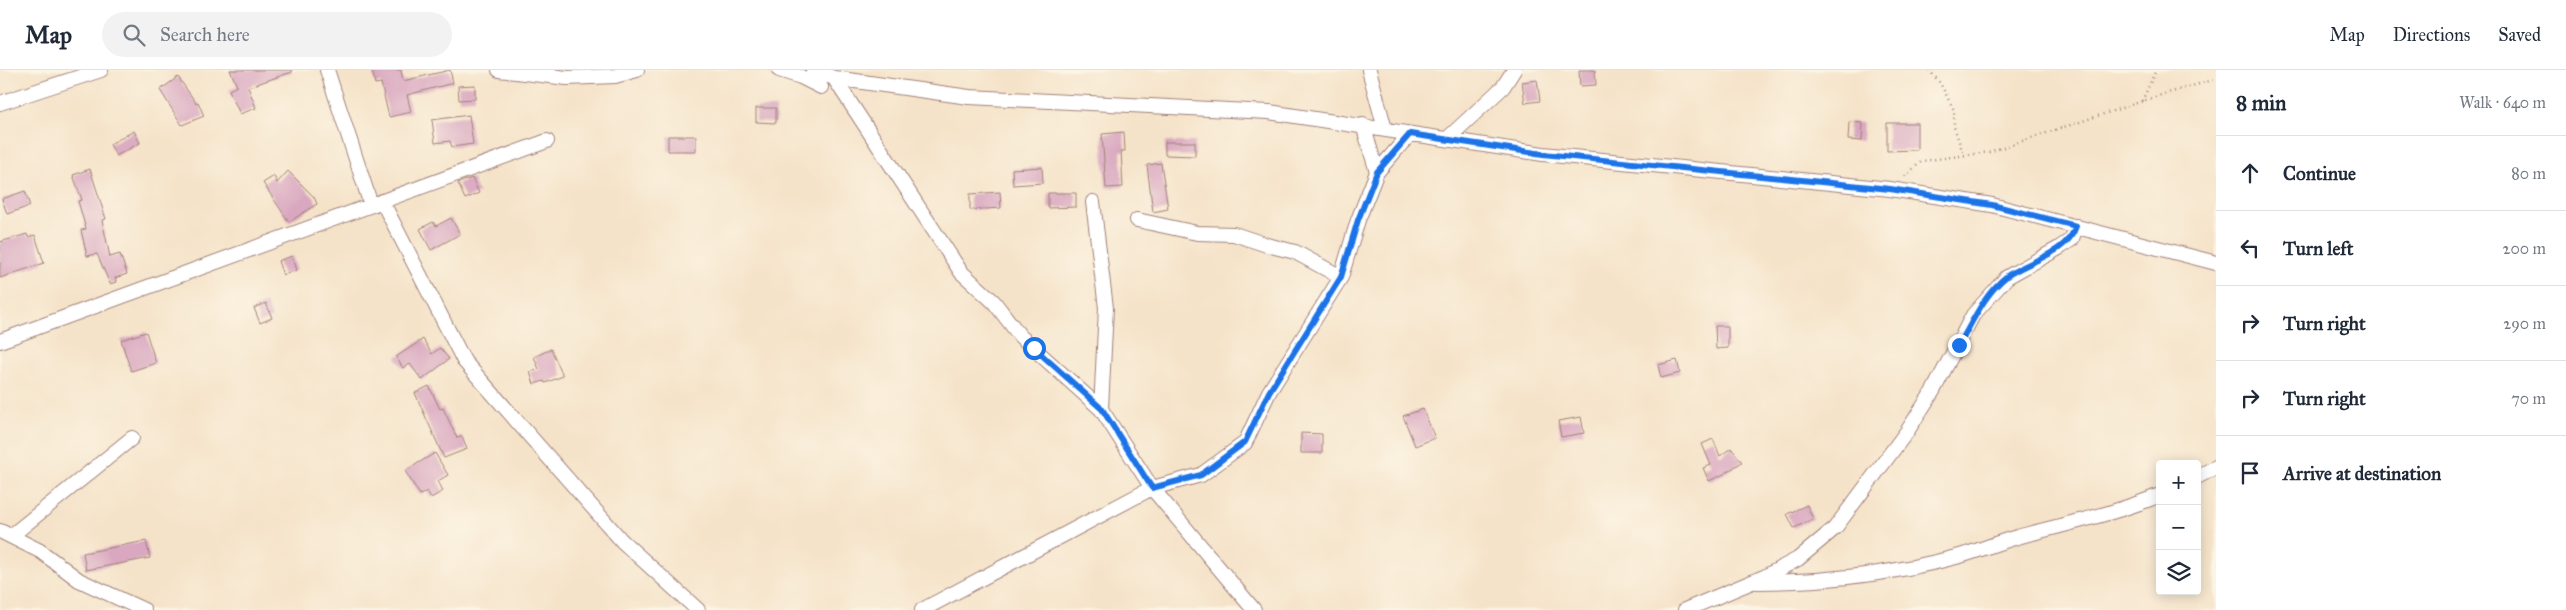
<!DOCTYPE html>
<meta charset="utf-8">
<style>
body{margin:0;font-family:"IM FELL Great Primer",serif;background:#f2f2f3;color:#1f2937}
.controls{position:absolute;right:15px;bottom:15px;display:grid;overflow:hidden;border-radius:5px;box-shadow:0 2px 12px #0003}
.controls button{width:45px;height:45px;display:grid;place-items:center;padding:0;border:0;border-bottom:1px solid #e0e1e3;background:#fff;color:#1f2937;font:25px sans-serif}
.stop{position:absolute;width:15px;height:15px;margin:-11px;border:4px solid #1a73e8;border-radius:50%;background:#fff}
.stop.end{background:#1a73e8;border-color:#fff;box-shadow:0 1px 5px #0008}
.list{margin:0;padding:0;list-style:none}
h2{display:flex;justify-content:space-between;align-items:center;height:65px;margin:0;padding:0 20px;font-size:21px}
h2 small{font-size:16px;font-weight:400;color:#747a83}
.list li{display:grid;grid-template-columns:32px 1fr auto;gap:15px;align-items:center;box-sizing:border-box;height:75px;padding:0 20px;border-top:1px solid #e0e1e3}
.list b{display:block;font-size:19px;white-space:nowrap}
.list em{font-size:16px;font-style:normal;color:#747a83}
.icon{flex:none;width:28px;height:28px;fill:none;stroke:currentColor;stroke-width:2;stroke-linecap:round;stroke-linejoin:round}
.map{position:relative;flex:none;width:2216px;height:540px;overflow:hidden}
header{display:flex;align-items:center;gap:30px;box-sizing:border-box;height:70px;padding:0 25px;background:#fff;border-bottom:1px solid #e0e1e3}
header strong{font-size:24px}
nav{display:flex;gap:28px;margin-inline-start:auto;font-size:18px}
.search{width:350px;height:45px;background:#f2f2f3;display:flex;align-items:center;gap:12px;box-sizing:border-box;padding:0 18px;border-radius:28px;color:#747a83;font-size:19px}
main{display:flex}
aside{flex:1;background:#fff}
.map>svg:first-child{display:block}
.building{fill:#d9a7c0}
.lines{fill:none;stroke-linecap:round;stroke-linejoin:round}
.street-casing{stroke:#a0817a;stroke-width:16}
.path{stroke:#a0817a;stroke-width:2.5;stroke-dasharray:1 4;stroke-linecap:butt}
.street{stroke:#fff;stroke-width:14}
.route{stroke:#1a73e8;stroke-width:6}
</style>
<header>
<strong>Map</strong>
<div class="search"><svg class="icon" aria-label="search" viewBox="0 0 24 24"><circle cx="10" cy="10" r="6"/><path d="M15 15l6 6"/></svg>Search here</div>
<nav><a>Map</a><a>Directions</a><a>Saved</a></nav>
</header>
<main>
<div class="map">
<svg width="2216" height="540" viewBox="0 0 2216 540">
<rect width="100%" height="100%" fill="#fcf5e5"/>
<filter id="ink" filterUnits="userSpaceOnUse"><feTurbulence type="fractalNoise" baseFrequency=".02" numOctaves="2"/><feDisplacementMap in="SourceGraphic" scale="10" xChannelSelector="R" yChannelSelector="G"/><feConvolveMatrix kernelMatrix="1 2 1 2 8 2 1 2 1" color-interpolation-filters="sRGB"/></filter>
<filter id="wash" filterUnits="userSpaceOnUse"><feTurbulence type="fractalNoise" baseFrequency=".0096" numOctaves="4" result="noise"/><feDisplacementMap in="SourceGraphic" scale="20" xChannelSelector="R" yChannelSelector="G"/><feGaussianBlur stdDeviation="1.12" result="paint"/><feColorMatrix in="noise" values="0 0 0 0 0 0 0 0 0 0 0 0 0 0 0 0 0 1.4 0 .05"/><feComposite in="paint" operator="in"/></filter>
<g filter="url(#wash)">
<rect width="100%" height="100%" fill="#f5e3c9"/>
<g id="blocks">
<path class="building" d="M230,0h62v2l-44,15 8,21 -16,6 -11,-24 8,-4z
M372,0h29l2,11 47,-11 3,13 -46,12 4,17 -22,5 -8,-34 -6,1z
M1579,0h16l1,15 -16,1z
M178,7l18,26 2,-1 6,14 -22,9 -22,-35z
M1537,10l3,21 -15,2 -3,-21z
M475,15v14l-16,1 -1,-14z
M756,38h20v15l-20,-1z
M469,45l4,29 -21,3 -2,-6 -15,2 -3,-23z
M1849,52l14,1 -1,18 -14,-1z
M1887,53h30v27l-30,1z
M134,61l6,12 -24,13 -6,-12z
M1124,62l1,19h-4l2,36 -17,1 -4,-54z
M668,66h28v15h-28z
M1165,72h30v14l-30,-1z
M1161,93l7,46 -15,3 -6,-47z
M1042,97l1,16 -30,2 -1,-16z
M90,99l16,50 -4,1 8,37 10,-3 7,20 -12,4 1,4 -6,2 -13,-30 -10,2 -6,-26 5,-1 -8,-28 4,-1 -9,-25z
M288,101l26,26 3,7 -28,18 -26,-39 11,-7 3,7z
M472,108l7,15 -14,6 -7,-16z
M25,121l5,15 -23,8 -5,-15z
M1000,122l1,16 -31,2v-16z
M1048,123h28v14l-28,1z
M451,148l9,16 -29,16 -11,-21 13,-7 3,4z
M27,164l1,3 7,-2 9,28 -44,15v-36z
M292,186l5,14 -14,5 -5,-14z
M266,233l6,15 -12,5 -6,-15z
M1715,256h13v22l-12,1z
M146,262l10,31 -25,8 -10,-31z
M423,269l9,15 8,-6 9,11 -27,21 -12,-16 -7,4 -7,-11z
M551,279l12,27 -18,7 -1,-2 -10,3 -4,-12 9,-3 -5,-12z
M1677,290l3,13 -19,5 -3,-13z
M429,316l11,23 3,-1 14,30 5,-2 5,13 -23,9 -29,-65z
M1423,339l12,29 -20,8 -12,-30z
M1581,347l3,16 -23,4 -3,-16z
M1301,363l21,1v19h-21z
M1713,369l7,17 11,-8 11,14 -18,12 -15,7 -6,-13 8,-3 -9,-21z
M435,383l13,22 -10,6 5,10 -12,7 -4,-7 -7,4 -15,-24z
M1807,435l6,14 -19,9 -7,-14z
M146,471l4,17 -64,12 -3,-17z"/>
</g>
</g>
<g filter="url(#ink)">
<use href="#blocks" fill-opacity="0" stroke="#a0817a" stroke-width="1"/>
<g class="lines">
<g class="street-casing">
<path id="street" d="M327,0l44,135
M499,0l68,8 48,-2 22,-6
M779,0l22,7 20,10
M813,0l21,8 135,19 300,15 274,42 347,35 102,16 224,58
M1369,0l16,59
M834,8l127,194 33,30 26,34 81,73 51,79 102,122
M0,33l101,-33
M1363,55l14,47
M1447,69l56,-52 11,-17
M382,131l82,160 158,180 76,69
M1093,132l13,106 -5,101
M1137,150l60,13 37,1 33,11 28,7 46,25
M0,271l547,-200
M2197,407l19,-10
M0,461l40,20 39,29 65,30
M11,466l121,-98
M1757,512c70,0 136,-8 203,-26 18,-5 36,-13 54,-18 50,-14 98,-23 146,-43
M922,540l230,-122 49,-13 44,-32 24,-51 72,-115 17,-57 19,-48 33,-38
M1685,540l79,-33 34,-18 37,-31 73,-98 25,-39 40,-76 34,-38 52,-29 13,-9 4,-13"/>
</g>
<path class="path" d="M1929,0l11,13 14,27v17l10,29
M2142,31l14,-31
M1905,106l17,-15 67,-9 172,-57 55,-16"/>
<use href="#street" class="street"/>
</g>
</g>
<g class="lines" filter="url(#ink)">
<path class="route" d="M1034,278l68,61 50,79 49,-13 44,-33 24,-50 72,-115 17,-57 19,-48 33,-38 133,20 347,35 102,16 84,21c-9,28 -46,34 -69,50 -23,18 -34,45 -48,69"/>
</g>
</svg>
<div class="controls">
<button>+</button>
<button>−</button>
<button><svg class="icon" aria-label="layers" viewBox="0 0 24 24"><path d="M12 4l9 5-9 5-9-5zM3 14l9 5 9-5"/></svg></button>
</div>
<div class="stop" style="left:1034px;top:278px"></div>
<div class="stop end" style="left:1959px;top:275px"></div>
</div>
<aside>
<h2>8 min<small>Walk · 640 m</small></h2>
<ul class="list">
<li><svg class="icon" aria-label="ahead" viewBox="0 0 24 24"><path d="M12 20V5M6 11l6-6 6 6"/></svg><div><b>Continue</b></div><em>80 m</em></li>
<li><svg class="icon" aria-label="left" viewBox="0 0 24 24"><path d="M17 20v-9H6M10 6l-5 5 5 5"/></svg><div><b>Turn left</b></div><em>200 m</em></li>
<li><svg class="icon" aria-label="right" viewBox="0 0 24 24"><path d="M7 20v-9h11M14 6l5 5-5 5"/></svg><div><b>Turn right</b></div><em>290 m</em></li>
<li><svg class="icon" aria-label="right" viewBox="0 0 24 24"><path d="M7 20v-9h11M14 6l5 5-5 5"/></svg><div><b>Turn right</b></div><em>70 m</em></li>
<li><svg class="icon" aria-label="arrive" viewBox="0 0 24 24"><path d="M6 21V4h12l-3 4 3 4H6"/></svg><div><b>Arrive at destination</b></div></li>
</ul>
</aside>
</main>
